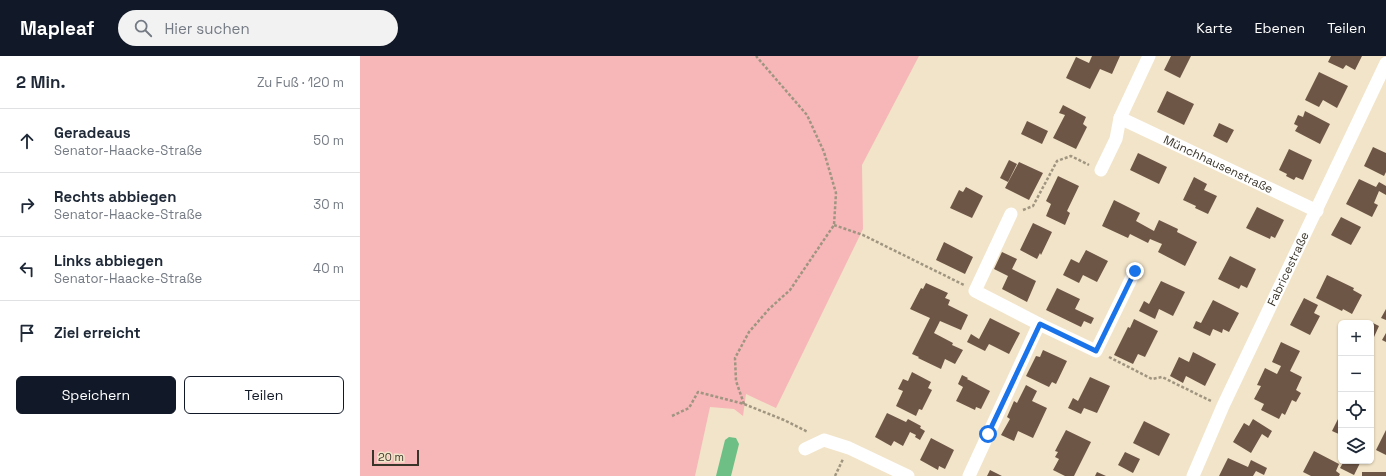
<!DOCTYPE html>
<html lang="de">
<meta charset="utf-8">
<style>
body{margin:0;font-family:"Space Grotesk",sans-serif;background:#f2f2f3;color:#1f2937}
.controls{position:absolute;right:12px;bottom:12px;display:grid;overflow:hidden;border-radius:6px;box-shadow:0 1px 3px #0004}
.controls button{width:36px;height:36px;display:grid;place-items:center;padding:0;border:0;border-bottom:1px solid #e0e1e3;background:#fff;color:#1f2937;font:20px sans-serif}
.scale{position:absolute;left:12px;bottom:10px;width:47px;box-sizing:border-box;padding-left:4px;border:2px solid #3a352a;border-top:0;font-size:11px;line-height:14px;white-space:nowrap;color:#3a352a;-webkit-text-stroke:3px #f2e4c8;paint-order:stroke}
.stop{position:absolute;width:12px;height:12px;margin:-9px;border:3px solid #1a73e8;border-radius:50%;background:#fff}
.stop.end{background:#1a73e8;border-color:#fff;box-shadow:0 1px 4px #0008}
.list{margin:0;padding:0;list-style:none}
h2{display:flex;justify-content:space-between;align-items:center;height:52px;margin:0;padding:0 16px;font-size:17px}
h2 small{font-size:13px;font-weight:400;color:#747a83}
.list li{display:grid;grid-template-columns:26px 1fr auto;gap:12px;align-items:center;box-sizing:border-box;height:64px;padding:0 16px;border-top:1px solid #e0e1e3}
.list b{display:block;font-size:15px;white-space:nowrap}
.list p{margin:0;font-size:13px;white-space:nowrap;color:#747a83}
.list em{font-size:13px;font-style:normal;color:#747a83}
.actions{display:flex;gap:8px;padding:12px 16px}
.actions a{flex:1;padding:9px 0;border:1px solid #111827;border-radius:6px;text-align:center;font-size:14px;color:#111827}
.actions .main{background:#111827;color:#fff}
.icon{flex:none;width:22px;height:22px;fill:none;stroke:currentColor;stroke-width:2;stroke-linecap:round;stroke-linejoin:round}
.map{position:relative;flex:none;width:1026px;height:420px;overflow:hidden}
header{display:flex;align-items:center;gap:24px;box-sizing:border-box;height:56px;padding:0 20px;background:#111827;color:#fff}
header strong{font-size:19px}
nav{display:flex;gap:22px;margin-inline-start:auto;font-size:14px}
.search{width:280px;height:36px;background:#f2f2f3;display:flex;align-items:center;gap:10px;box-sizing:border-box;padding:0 14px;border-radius:22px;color:#747a83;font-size:15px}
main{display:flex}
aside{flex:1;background:#fff}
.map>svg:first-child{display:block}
.green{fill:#f7b7b8}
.water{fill:#6ebf86}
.building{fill:#6e5647}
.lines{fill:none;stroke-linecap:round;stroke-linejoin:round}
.path{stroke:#9f9580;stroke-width:2.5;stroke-dasharray:3 2;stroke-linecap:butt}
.street{stroke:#fff;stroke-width:13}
.route{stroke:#1a73e8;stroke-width:5}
.labels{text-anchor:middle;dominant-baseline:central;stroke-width:4;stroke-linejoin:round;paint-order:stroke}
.street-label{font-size:12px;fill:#3a352a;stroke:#f2e4c8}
</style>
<header>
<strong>Mapleaf</strong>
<div class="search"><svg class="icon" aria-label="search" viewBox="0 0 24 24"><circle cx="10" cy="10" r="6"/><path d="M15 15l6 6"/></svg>Hier suchen</div>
<nav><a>Karte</a><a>Ebenen</a><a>Teilen</a></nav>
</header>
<main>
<aside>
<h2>2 Min.<small>Zu Fuß · 120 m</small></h2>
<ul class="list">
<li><svg class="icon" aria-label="ahead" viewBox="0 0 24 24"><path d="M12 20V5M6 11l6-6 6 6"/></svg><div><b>Geradeaus</b><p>Senator-Haacke-Straße</p></div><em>50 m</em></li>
<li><svg class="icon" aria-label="right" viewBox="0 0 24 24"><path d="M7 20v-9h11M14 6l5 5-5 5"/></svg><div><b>Rechts abbiegen</b><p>Senator-Haacke-Straße</p></div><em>30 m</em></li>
<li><svg class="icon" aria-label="left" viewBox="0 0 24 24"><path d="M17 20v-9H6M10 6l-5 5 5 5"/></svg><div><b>Links abbiegen</b><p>Senator-Haacke-Straße</p></div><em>40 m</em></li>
<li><svg class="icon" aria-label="arrive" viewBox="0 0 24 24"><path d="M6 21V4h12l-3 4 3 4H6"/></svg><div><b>Ziel erreicht</b></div></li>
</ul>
<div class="actions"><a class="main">Speichern</a><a>Teilen</a></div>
</aside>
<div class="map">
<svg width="1026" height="420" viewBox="0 0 1026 420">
<rect width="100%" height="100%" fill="#f2e4c8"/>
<path class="green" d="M0,0h559l-57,109 1,64 -87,179 -30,-14 -3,22 -9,-7 -24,-2 -15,69h-335z"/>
<path class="water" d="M369,381l7,1 3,6 -8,32h-15l9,-36z"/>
<path class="building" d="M732,0h28l-8,18 -12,-5 -10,20 -24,-11 10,-21 13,6z
M811,0h20l-11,22 -16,-8z
M971,0h31l-7,14 -9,-5 -3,4 -15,-7z
M959,16l29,14 -11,22 -14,-8 -4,7 -14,-7z
M807,35l27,13 -10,21 -27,-13z
M703,49l23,12 -3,7 4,3 -11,22 -23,-11 12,-23 -6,-2z
M945,55l25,13 -10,20 -25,-13 3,-5 -4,-2 4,-9 5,2z
M667,65l21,10 -6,13 -21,-10z
M859,67l15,7 -7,13 -14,-7z
M1013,91l13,6v19l-2,4 -20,-10z
M929,93l23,11 -9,20 -7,-3 -2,3 -8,-4 1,-2 -8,-4z
M778,97l29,14 -8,17 -29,-14z
M649,104l8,4 -9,18 -8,-4z
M659,106l24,11 -14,27 -24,-12z
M698,120l21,10 -12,25 3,2 -5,12 -19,-9 5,-12 -5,-3z
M834,121l13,7 -3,6 13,6 -9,18 -13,-6 1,-2 -13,-6z
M999,123l17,8 3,-5 7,4v9l-7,-4 -5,12 4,2 -6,12 -26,-13z
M606,131l17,9 -11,22 -22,-10 9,-18 4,2z
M754,144l26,13 -4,8 18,10 5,-11 19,9 -1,3 20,10 -12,24 -27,-14 4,-8 -12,-5 -2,4 -18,-9 -2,4 -26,-12z
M897,151l27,13 -9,18 -4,-2 -1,3 -24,-11z
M981,161l20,10 -10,18 -20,-10z
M673,167l19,9 -11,23 -1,-2 -3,6 -17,-9z
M584,186l29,15 -8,17 -29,-14z
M726,194l22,11 -11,21 -14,-7 -4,8 -16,-8 8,-16 8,4z
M642,196l15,7 -5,10 24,12 -9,21 -25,-13 6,-13 -14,-7z
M870,200l26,13 -9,19 -6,-3 -2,4 -21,-10z
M967,219l27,13 -1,2 9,5 -10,19 -9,-5 -1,2 -26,-13z
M801,225l24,11 -12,24 -14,-7 -4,10 -16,-8 5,-10 5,3z
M566,227l22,10 -3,5 5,2 -2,5 20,10 -7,15 -21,-9 -6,12 19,10 -1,2 11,5 -8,14 -10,-5 -4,10 -23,-11 1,-1 -7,-3 18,-36 -20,-9 11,-21 2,1z
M697,232l23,11 -5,10 19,9 -3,6 -7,-3 -3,6 -35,-17z
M944,242l14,7 -4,8 6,3 -10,19 -20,-10z
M853,244l26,13 -10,19 -6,-3 -1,4 -9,-4 -3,7 -17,-8 3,-7 5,2z
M1026,253v11l-5,-2z
M630,262l30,15 -11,21 -20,-10 -4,7 -18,-9 4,-8 8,5z
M774,263l24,12 -13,26 -7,-3 -5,10 -19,-9 14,-28 2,1z
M1013,267l6,3 -5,11 -3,-1v-8z
M1026,277v9l-4,-2z
M921,286l19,9 -10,20 12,6 -6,13 5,3 -5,9 -4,-2 -7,15 -3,-2 -3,6 -18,-9 3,-6 -10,-5 7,-13 -4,-1 8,-17 12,6 4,-8 -9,-4z
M683,294l24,11 -11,23 -4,-2 -3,5 -23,-11 10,-20 4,1z
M833,296l23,12 -11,22 -19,-10 -3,7 -13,-7 9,-19 10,5z
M552,316l19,10 -3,6 4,2 -10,20 -3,-1 -3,7 -20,-10 7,-15 -5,-2 5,-10 5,2z
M602,319l6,3 -1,1 23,12 -9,18 -5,-2 -1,3 -19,-9 7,-14 -5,-3z
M730,321l20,9 -13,27 -13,-5 -3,6 -13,-6 5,-10 5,3z
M666,329l11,6 -5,10 15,7 -14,30 -15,-7 -4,10 -13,-6 9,-16 -3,-2 7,-16 3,2z
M527,357l19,9 2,-3 13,7 -1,2 5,3 -5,9 -5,-3 1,-2 -6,-3 -7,14 -9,-5 -3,5 -16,-9z
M981,357v22l-9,-4z
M893,363l19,12 -4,7 -6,-4 -11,19 -18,-11 11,-19 5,3z
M784,365l26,13 -11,22 -26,-13z
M706,374l25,12 -17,34h-9l-12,-6 6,-11 -4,-2 3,-5 -3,-1z
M1026,374v25l-10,-5z
M571,382l23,12 -9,19 -6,-3 -1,4 -18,-10z
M954,395l25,13 -3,7 4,3 -1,2h-28l-8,-4z
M765,396l15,7 -7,14 -15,-8z
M868,402l20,9 3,-7 16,8 -3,7 -8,-4 -3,5h-34z
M984,405h12l4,2 -6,12 -14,-7z
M630,414l12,6h-15z
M737,416l9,4h-11z
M1002,416h24v4h-24z"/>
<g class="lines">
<path class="path" d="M663,154l10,-4 24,-45 14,-5 18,9
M474,169l29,10 101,50
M749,301l43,22 10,-2 49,24
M384,348l-8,-23 -1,-23 14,-26 20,-23 21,-19 44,-65 2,-32 -12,-41 -17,-37 -51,-59
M312,360l17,-8 9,-16 46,12 40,16 24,12
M475,420l8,-17"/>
<g class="street">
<path id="s1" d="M789,0l-29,62 197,93"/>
<path d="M741,114l15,-31 4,-21"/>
<path d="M651,158l-36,77 64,33"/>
<path d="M445,393l19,-9 25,8 59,28"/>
<path d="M609,420l70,-152 57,27 39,-80"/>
<path id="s2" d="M833,420l30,-70 163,-343"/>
</g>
</g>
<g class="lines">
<path class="route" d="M628,378l52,-110 56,27 39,-80"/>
</g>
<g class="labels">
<g class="street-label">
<text stroke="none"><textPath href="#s1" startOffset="177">Münchhausenstraße</textPath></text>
<text stroke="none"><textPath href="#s2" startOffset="228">Fabricestraße</textPath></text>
</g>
</g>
</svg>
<div class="controls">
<button>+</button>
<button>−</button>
<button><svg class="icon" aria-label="locate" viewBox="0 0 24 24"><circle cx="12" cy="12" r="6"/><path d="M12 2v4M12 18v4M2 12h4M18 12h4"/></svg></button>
<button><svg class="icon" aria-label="layers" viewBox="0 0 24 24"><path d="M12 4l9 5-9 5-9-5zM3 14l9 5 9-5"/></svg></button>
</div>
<div class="scale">20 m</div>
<div class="stop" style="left:628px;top:378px"></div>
<div class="stop end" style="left:775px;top:215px"></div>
</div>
</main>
